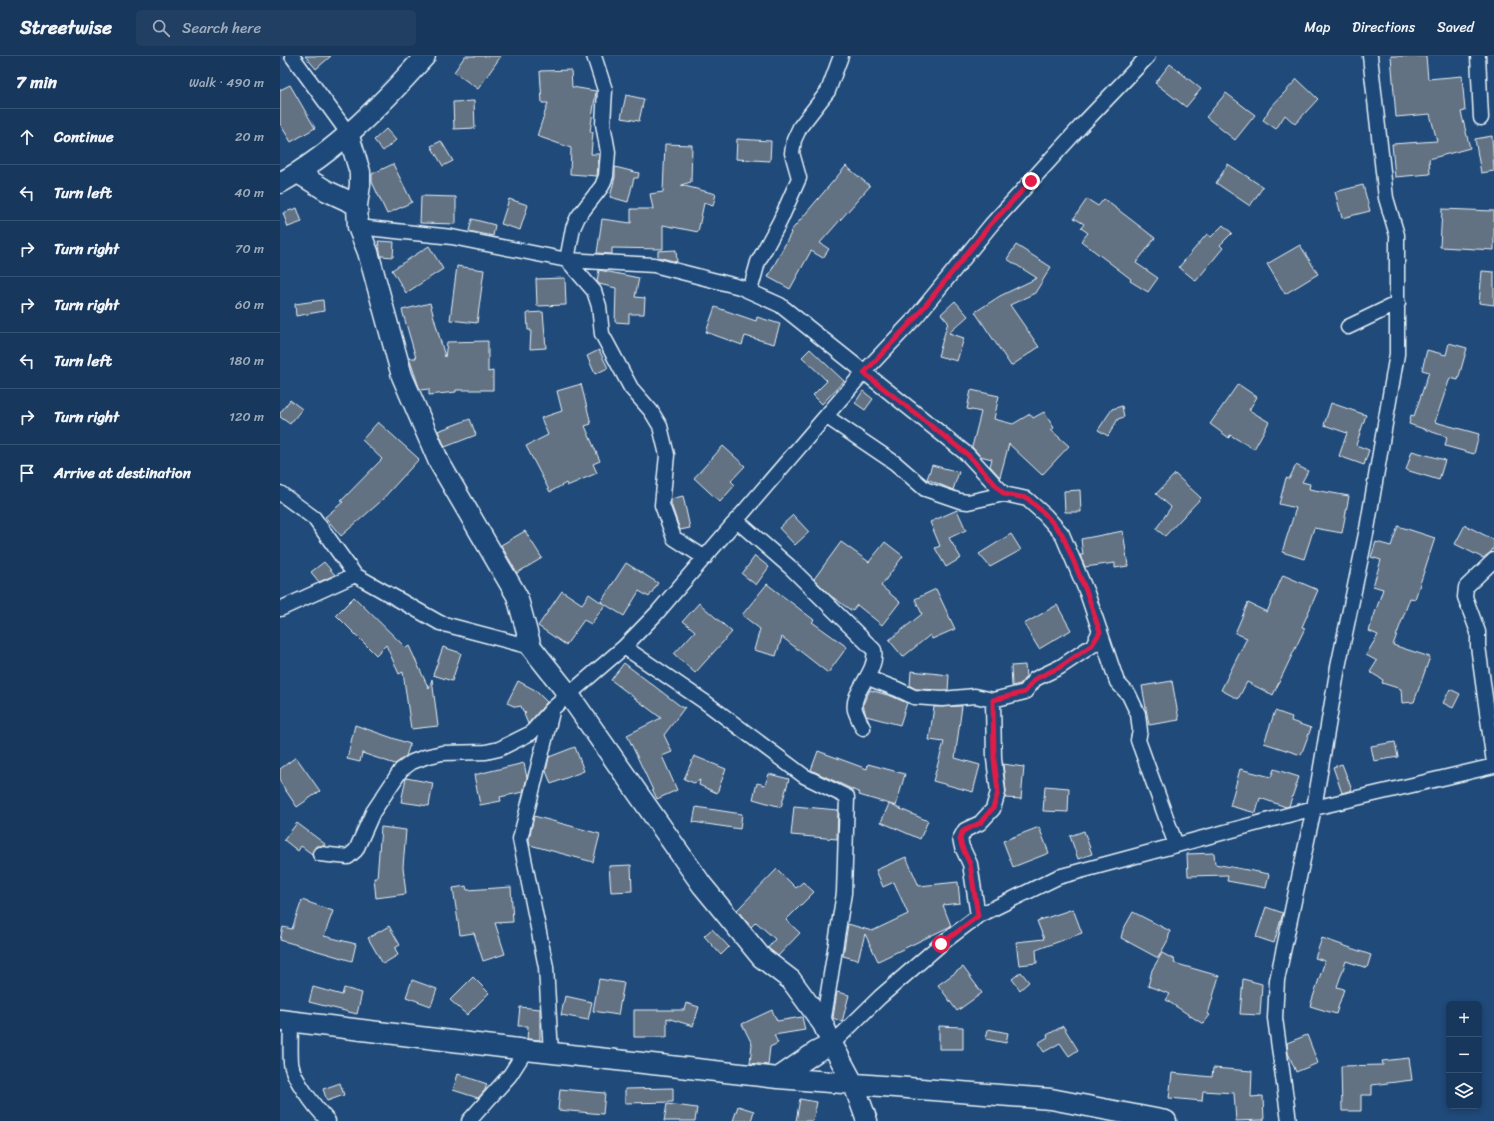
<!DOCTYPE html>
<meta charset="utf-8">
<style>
body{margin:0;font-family:Sriracha,sans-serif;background:#203f62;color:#f1f3f6}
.controls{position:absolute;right:12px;bottom:12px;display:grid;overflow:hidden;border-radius:6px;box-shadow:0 2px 6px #0003}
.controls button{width:36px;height:36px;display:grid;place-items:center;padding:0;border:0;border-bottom:1px solid #365272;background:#17385c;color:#f1f3f6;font:20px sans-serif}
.stop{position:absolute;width:12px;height:12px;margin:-9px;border:3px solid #e11d48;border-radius:50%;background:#fff}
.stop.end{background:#e11d48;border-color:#fff;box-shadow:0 1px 4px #0008}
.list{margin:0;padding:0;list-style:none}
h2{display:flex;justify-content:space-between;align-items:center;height:52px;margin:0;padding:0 16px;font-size:17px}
h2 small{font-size:13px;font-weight:400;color:#9eacbb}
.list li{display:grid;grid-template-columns:26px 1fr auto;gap:12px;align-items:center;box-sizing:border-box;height:56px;padding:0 16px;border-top:1px solid #365272}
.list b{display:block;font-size:15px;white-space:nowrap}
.list em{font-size:13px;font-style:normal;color:#9eacbb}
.icon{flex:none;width:22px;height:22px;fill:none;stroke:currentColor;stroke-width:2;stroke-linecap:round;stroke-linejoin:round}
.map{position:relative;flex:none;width:1214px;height:1065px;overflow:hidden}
header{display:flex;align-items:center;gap:24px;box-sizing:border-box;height:56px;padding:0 20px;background:#17385c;border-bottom:1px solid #365272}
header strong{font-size:19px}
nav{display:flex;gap:22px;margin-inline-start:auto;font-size:14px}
.search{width:280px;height:36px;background:#203f62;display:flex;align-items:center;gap:10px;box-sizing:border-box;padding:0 14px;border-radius:6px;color:#9eacbb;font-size:15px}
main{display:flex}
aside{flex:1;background:#17385c}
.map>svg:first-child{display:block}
.building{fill:#637282;stroke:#e8f1f8}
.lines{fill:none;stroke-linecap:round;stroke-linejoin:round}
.street-casing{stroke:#e8f1f8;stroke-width:17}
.secondary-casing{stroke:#e8f1f8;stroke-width:23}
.street{stroke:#1f4a7a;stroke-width:14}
.secondary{stroke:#1f4a7a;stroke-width:20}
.route{stroke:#e11d48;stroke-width:5}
</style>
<header>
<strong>Streetwise</strong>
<div class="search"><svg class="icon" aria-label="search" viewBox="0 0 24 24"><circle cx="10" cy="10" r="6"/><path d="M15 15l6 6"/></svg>Search here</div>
<nav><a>Map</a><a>Directions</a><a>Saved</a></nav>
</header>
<main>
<aside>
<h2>7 min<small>Walk · 490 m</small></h2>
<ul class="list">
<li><svg class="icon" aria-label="ahead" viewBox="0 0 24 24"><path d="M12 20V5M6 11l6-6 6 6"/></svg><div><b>Continue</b></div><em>20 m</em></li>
<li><svg class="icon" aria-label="left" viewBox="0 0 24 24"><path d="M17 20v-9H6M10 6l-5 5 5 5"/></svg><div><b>Turn left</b></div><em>40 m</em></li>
<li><svg class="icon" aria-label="right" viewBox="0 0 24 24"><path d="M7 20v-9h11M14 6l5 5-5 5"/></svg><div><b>Turn right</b></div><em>70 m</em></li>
<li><svg class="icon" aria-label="right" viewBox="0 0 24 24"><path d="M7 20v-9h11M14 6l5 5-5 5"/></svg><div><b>Turn right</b></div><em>60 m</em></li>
<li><svg class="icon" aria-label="left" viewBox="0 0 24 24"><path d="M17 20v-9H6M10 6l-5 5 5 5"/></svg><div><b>Turn left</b></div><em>180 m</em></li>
<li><svg class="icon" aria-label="right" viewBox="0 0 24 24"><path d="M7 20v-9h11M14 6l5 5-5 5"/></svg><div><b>Turn right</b></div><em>120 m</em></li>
<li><svg class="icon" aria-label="arrive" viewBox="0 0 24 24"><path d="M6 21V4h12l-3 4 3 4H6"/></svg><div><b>Arrive at destination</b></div></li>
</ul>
</aside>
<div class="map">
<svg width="1214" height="1065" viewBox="0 0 1214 1065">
<rect width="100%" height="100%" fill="#1f4a7a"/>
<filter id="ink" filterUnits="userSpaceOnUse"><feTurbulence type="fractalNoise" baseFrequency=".025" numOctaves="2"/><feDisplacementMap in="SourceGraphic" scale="8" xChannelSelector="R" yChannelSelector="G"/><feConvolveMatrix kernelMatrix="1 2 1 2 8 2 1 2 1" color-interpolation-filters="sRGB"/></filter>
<g filter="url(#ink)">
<path class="building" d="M25,0h26l-15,13z
M185,0h36l-23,33 -24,-17z
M1111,0h35l2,23 34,-3 3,35 -4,1 9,36 -41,11 1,15 -35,3 -3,-33 45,-3 -7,-27 -34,3z
M890,8l31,25 -15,18 -31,-24z
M291,14l1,17 24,4 -6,41h3l-2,22h8l-2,22 -27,-2 1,-26 -34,-12 11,-33h-6l-2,-32z
M1017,23l21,20 -23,25 -10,-9 -9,14 -13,-9 8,-13z
M10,29l25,43 -24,14 -11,-18v-34z
M946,37l29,22 -20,25 -29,-23z
M346,39l18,4 -5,22 -18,-3z
M194,45l1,27 -21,1 -1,-27z
M106,73l10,11 -13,11 -9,-11z
M1212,80l2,35 -13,2 -6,-34z
M457,83l34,2 -1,20 -34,-2z
M161,85l12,20 -10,5 -12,-20z
M385,88l27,1 -1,37 -10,3 35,9 -3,12 -9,-3 -6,29 -35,-7v24l-51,-1v6l-15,-1 5,-34 29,4v-14h22l-3,-15 13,-2z
M113,108l19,38 -25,12 -15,-32v-8z
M948,108l35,23 -13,19 -34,-23z
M566,110l24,20 -50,57 9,6 -6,9 -12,-7 -21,38 -22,-12 23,-44 -1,-1z
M335,111l24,6 -1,5h-4l-6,24 -18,-5 5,-20z
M1083,129l7,26 -28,7 -7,-26z
M141,140l35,1v27l-36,-1z
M229,143l19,6 -8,25 -19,-6z
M807,143l11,7 6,-7 51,39 -19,25 22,15 -10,14 -18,-11 1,-2 -50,-38 7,-8 -7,-5 3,-4 -10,-6z
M17,152l5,14 -14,5 -5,-14z
M1162,153l52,2v39l-54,-3z
M192,163l23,6 -2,11 -24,-5z
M943,169l9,8 -12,12 3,3 -27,33 -17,-14 28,-33 4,3z
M98,185l16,1 -1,15 -12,-1z
M736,189l35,22 -16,26 -25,12 29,42 -28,19 -36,-54 25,-16 37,-18 -30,-19z
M1020,189l18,29 -33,20 -18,-30z
M149,190l14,23 -37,24 -14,-23z
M396,194l1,12 -19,-5v-6z
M177,210l27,4 -7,53 -27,-3z
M319,214l40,8 -4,19 10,1 -1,16h-15v9l-14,-1 1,-34 -17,-4 -2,-3z
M1202,215l12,1v33l-15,-2z
M285,222l1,27 -29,1 -1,-27z
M43,244l1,11 -28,5 -1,-12z
M675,245l13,15 -19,17 15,5 -7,23 -19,-5 10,-34 -7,-8z
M150,247l15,54 2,-15 41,-1v31l5,-1v19h-37v2l-27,3v-6l-9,1 -11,-32h7l-14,-48z
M435,251l41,14 1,-4 23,7 -6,20 -29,-8 -3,9 -36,-13z
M263,256l3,36 -16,1 1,-19h-3l-1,-17z
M1169,287l18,5 -9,32 -8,-2 -15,44 44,12 -5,20 -29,-8 2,-9 -38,-13 2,-9 3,1 15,-44 -7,-2 5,-20 19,5z
M530,293l34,32 -22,23 -9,-9 14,-14 -25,-24z
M319,294l9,18 -13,6 -8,-18z
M301,328l10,40 -6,2 15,35 -7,3 4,9 -30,13 -1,-3 -16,9 -24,-46 22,-11 -7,-17 21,-7 -5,-20z
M958,328l19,13 -8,13 20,12 -15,27 -24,-14 -1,3 -19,-14z
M691,334l28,6 -5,23 19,5 17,-10 3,4 11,-6 10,16 -3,2 18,16 -27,29 -33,-31 -9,33 -10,-11 2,-7 -12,-3 -8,-9 9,-35 -14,-3z
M583,335l10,8 -8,11 -10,-7z
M10,344l12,9 -12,15 -10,-7v-4z
M1051,347l35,12 -10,30 13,5 -5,15 -25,-9 8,-23 -23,-8z
M842,350l2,11 -6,2 -10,17 -10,-6 14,-21z
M190,363l6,16 -31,12 -7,-16z
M98,366l41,37 -40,44 -38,33 -16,-19 18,-15 -2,-1 41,-42 -20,-19z
M443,390l22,20 -14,15 4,4 -15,17 -26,-24z
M1132,395l33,9 -6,20 -33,-10z
M652,409l27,7 -6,18 -26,-11z
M1016,409l12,6 -6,11 8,2 -1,5 40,7 -7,37 -28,-5 -10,31 -22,-7 14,-44 -17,-4 7,-26 3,1z
M895,418l26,24 -36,38 -9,-7 15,-22 -15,-13z
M800,434l1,22h-16l-1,-21z
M403,440l7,32 -10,2 -9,-26v-5z
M677,454l9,20 -17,8 12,20 -15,9 -11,-19 5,-2 -10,-24z
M513,459l16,17 -14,13 -16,-17z
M1185,469l29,15v7l-3,5 -8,6 -28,-14z
M1118,470l37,12 -20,61 -5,-1 -17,47 37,12 -16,45 -12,1 -1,-14 -19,-6 1,-3 -13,-8 7,-11 -11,-6 12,-20 -9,-4 14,-42 -10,-3 8,-26 -10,-3 5,-15 15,4z
M245,475l17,27 -25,15 -16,-28z
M843,475l5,35 -13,2v-5l-30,4 -5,-12h3l-2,-16z
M731,478l10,16 -31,17 -11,-13z
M561,486l28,20 16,-20 18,14 -22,30 19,16 -18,23 -25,-20 -5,6 -21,-15 -17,-17z
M475,500l14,11 -13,18 -14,-11z
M44,506l11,13 -16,7 -8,-10z
M346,507l32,20 -9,14 -10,-6 -15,25 -23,-14z
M1003,519l35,15 -16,37 3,1 -32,67 -26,-13 -9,17 -17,-9 26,-52 -12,-5 13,-30 19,9z
M487,528l47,36 -2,2 35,25 -19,26 -46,-36 -6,19 -22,-6 6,-21 -18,-14z
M656,533l19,40 -23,10 -2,-4 -27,22 -14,-17 33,-26 -7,-15z
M282,535l20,13 7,-10 16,11 -14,19 -7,-4 -18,25 -28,-19z
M74,541l52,51 3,-2 20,43 3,-10 6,47 -27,3 -8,-57 -4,2 -13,-29 -10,10 -40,-40z
M419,547l33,29 -37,41 -21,-19 21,-23 -12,-10z
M777,549l14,25 -32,19 -15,-25z
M163,591l18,6 -9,28 -19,-6z
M344,607l59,45 2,-1 -21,28 8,17 -10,4 15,34 -20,9 -30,-64 34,-17 -50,-38z
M745,609l1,12 -6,7 -8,2 -1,-20z
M631,615l38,4 -1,15 -32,-1 -6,-3z
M238,625l17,9 12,12 -19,22 -4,-10 2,-2 -3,-1 -2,-5 -5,1 -9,-4z
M892,625l7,39 -30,5 -7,-39z
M1170,633l10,5 -7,14 -10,-5z
M590,634l21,6 16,7 -7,22 -34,-9 -3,-12z
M682,650l-7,52 25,7 -7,27 -40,-11 11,-39 -15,-2 5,-33z
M995,655l17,6 -1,4 20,7 -10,27 -37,-12z
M75,669l55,19 -4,12 -11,8 -33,-11 -2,9 -13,-3z
M1115,686l3,15 -24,4 -3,-15z
M295,691l9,24 -33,13 -5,-13 3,-14z
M538,695l49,18 1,-5 37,10 -9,32 -37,-11 1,-2 -49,-23z
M414,700l32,13 -9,24 -18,-8 1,-5 -6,3 -10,-4z
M16,701l24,34 -23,16 -17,-25v-13z
M244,707l3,15 -4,14 -23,5 1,4 -21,4 -6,-30z
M723,708l21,3 -3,32 -16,-1 1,-7z
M1062,708l10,26 -10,3 -9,-26z
M960,713l31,8 3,-8 25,8 -10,29 -3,1 -26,-9 -4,15 -26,-7z
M489,718l20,5 -8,28 -28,-8 4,-16 8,2z
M126,722l27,5 -4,23 -28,-4z
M765,730l24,2 -1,24 -25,-1z
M609,748l39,17 -8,18 -39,-17z
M514,750l44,4 -1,29 -46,-4z
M416,751l46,7 -2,15 -47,-7z
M254,760l66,18 -7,28 -63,-17 -1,-6z
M17,767l28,21 -1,2h-8l-4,8 -11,-8 -3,5 -14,-11z
M101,771l25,3 -3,37 3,27 -30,4 -2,-20h3z
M759,771l10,26 -36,14 -10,-26z
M804,775l8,23 -14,5 -8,-23z
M934,797l1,11 54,10 -3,14 -39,-7 1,-6 -40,1 -1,-22z
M626,801l13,29 39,-4 2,21 -17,2 8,21 -73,35 -13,-27 -7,26 -15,-4 5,-32 24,7 36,-17 -14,-32 -11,5 -7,-17z
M351,809l1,26 -21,1 -2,-26z
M497,813l19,19 7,-6 11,10 -28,28 14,13 -22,23 -10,-8 7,-9 -19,-17 -5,5 -14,-17z
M186,830l1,4 44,-3 2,35 -18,1 10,31 -22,7 -9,-28 -14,2 -7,-47z
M22,844l31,11 -9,25 32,8 -4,17 -72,-21 3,-13 9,2z
M986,851l17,6 -9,30 -18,-6z
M793,853l9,24 -46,17 1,13 -18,2 -3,-23 28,-3 -7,-18z
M853,856l37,19 -2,9 -10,18 -37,-20 2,-8z
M109,870l11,19 -5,3 3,7 -15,9 -15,-26z
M432,873l17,18 -8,8 -17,-19z
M1042,882l49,17 -4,13 -21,-7 -9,26 7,2 -8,25 -26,-8 15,-45 -10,-3z
M882,897l13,7 -1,3 45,13 -11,38 2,1 -7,9 -37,-24 4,-6 -22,-8 4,-16z
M683,911l19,26 -25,18 -19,-26z
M741,916l8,10 -9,8 -8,-11z
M193,921l16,16 -22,22 -17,-15z
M319,923l25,4 -6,32 -25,-4z
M963,923l19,5 -2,31 -20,-1z
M132,924l25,9 -6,17 -25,-9z
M33,931l29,8 2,-7 18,5 -5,21 -48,-12z
M557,936l12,3 -7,27 -9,-4z
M285,940l27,6 -4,18 -27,-5z
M406,947l13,4 -6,19 -26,-8v19h-33v-27h50z
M240,951l20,2v31l-13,-1 1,-13h-10z
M492,954l5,11 25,-4 3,13 -31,5 4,8 -8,4 -2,18 -18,-2 2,-19 -10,-20z
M659,970l24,1v22h-24z
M783,970l15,24 -9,6 -9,-13 -16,9 -6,-9 10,-6 -1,-2z
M708,973l20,4 -2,10 -20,-4z
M1027,979l11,28 -22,9 -8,-19 -1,-10z
M1129,1002l3,22 -40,5v10h-11v16h-19l-1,-45 42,-1 -1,-4z
M933,1012l39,3 -1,26 12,-1 1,24 -28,1 -2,-28 -31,-2 -1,10 -33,-3 3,-25 40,4z
M178,1018l29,10 -2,6 -7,8 -25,-8z
M60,1027l4,12 -17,6 -4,-12z
M393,1032v14l-48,1v-14z
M280,1033l45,4 -2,21 -45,-4z
M520,1043l17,3 -4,19h-17z
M387,1048l30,4 -2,13h-31z
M458,1050l16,5 -3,10h-18z"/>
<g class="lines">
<g class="street-casing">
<path id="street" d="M12,0l56,77
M1198,0l3,62
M78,171l94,10 115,23 87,5 86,22 40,18 188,150 36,39
M287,204l27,31 5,15 3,28 29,54 20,23 9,15 7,29 -5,50 12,33 31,20
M287,204l6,-32 5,-11 24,-31 4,-10 2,-24 -5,-28 2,-34 -11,-34
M470,235l8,-29 22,-41 19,-43 -7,-25 2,-13 6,-13 28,-36 13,-35
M1068,271l50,-24
M547,361l68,46 30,26 35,12 8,1 36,-8 23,5 18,16 17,19 25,59 30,89 12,13 9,19 2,17 -2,9 38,105
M0,437l34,25 41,57 85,48 91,24
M456,464l54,47 84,83c4,23 -23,41 -19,60 2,6 5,12 8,18
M1214,504l-28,27 -1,10 13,35v14l16,117
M0,553l75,-34
M344,591l81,55 99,74 43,21 -3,96 -21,131
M588,622l29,11 17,8 28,2 33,-3 18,4 32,-8 10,-13 25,-12 33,-22 7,-14
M40,798l28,3 8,-7 17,-38 28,-42 11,-8 13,-5 17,-4 44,-1 13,-3 32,-16 21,-24 72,-62 32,-33 207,-241 53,-56 75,-92 90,-99 67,-70
M698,860l-8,-52 -8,-17 -2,-8 5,-9 15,-7 13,-14 5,-17 -4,-33 -1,-59
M11,966c0,13 -1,27 0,41 2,17 25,45 37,58
M552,988l48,-47 61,-53 37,-28 80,-39 256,-69 180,-42
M271,997l-5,-86 -26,-128 32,-127
M189,1065l41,-46 16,-25
M1009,1065l-14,-103 2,-38 37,-172 24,-141 29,-138 30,-175v-119l-11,-37 -16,-142"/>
</g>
<g class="secondary-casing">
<path id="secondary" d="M68,77l12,39v13l-3,20 1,22 10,25 34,124 37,86 78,134 14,51 38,48 133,190 59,72 30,23 32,44 9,20 22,41 13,36
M18,117l29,18 30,14
M0,127c56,-31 103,-80 145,-127
M0,964l246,30 252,28 273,21 115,22
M498,1022l38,-26 16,-8"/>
</g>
<use href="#street" class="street"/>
<use href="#secondary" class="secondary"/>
</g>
</g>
<g class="lines" filter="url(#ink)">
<path class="route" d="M661,888l37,-28 -8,-52 -8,-17 -2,-8 2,-7 3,-2 15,-7 13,-15 5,-16 -4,-33 -1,-59 32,-8 10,-13 25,-12 32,-22 8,-13 -13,-39 -25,-59 -17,-20 -18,-16 -23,-4 -36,-39 -104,-82 52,-56 74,-92 41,-44"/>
</g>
</svg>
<div class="controls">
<button>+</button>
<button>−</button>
<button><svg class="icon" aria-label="layers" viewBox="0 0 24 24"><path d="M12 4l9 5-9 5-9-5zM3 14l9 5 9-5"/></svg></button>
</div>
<div class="stop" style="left:661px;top:888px"></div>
<div class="stop end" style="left:751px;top:125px"></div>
</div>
</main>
